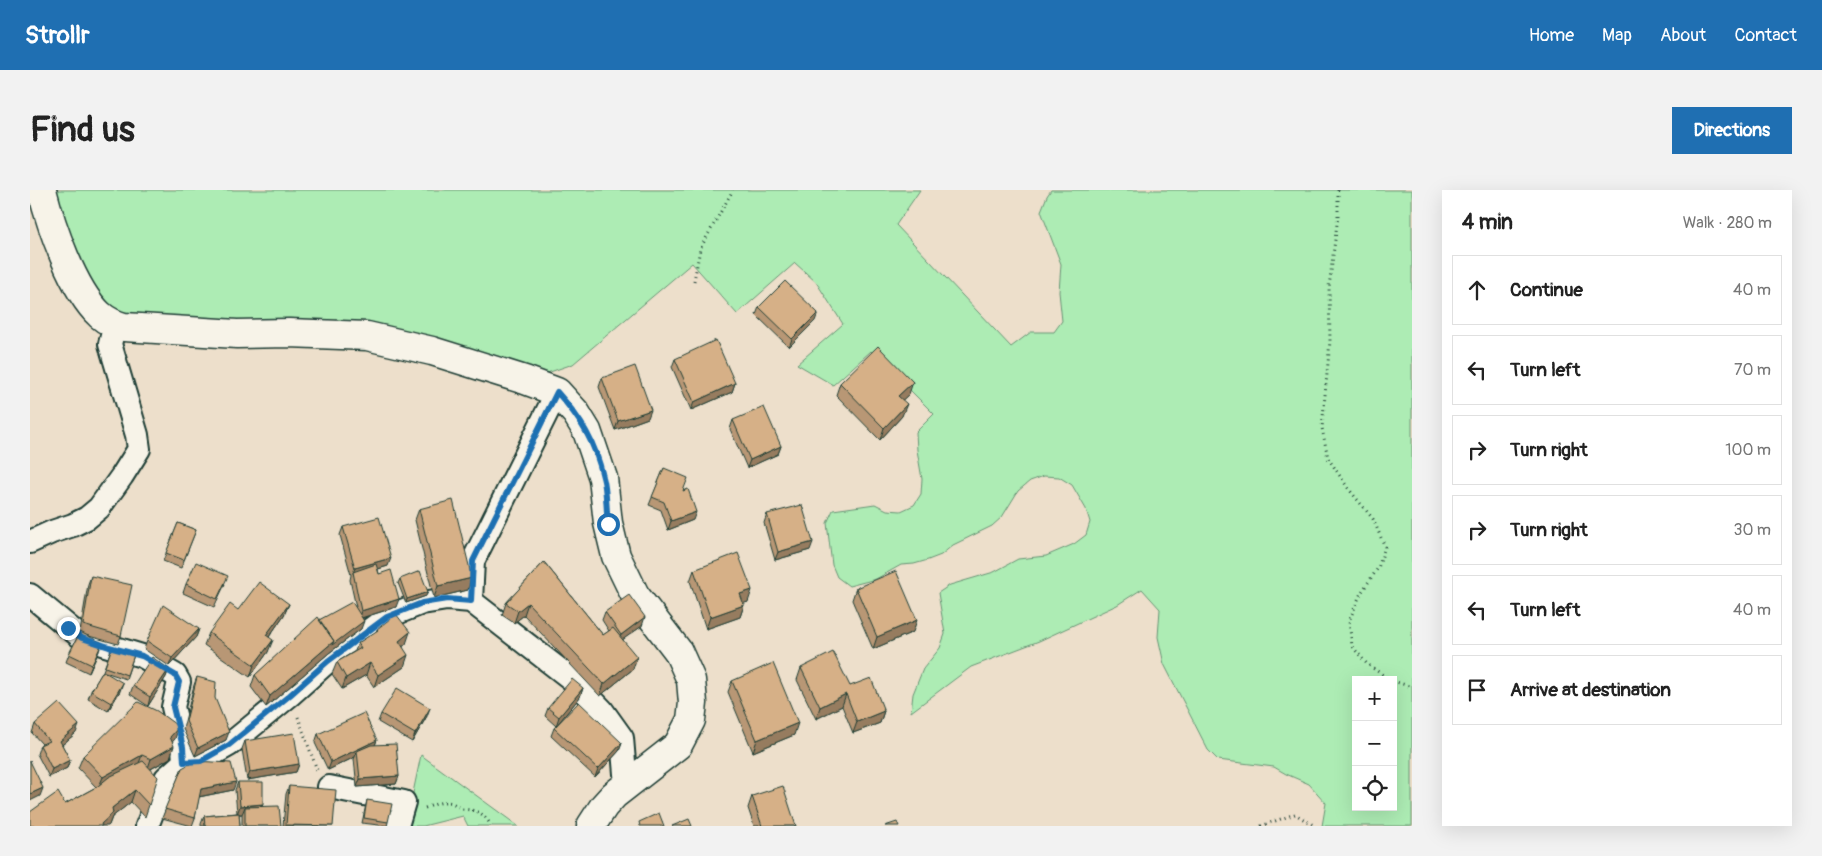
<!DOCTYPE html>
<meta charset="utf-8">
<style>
body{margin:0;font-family:Pangolin,sans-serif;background:#f2f2f2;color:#222}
.controls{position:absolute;right:15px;bottom:15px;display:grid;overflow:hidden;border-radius:0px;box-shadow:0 5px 20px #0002}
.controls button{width:45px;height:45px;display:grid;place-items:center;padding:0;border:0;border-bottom:1px solid #e0e0e0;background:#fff;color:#222;font:25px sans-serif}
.stop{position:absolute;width:15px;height:15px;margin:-11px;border:4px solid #1f6fb2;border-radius:50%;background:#fff}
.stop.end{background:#1f6fb2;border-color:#fff;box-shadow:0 1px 5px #0008}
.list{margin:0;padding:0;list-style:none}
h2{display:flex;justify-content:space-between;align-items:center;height:65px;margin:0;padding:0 20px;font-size:21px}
h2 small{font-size:16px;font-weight:400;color:#767676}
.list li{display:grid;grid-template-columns:32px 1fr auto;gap:15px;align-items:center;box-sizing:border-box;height:70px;margin:0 10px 10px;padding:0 10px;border:1px solid #e0e0e0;border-radius:0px}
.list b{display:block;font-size:19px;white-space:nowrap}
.list em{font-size:16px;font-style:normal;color:#767676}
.icon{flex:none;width:28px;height:28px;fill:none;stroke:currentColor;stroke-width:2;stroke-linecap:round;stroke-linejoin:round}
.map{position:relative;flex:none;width:1382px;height:636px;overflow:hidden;border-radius:0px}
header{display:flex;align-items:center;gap:30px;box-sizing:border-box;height:70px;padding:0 25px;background:#1f6fb2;color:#fff}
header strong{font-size:24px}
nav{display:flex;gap:28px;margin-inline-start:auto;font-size:18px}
.intro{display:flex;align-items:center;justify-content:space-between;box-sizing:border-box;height:120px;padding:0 30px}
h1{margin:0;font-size:35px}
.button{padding:12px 22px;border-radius:0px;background:#1f6fb2;color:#fff;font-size:18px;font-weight:700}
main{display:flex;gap:30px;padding:0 30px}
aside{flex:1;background:#fff;border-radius:0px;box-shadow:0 5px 20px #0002}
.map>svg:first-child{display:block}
.green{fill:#adecb4;stroke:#669474;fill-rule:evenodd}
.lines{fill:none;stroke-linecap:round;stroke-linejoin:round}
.minor-casing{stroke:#1f3d34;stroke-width:26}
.tertiary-casing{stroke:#1f3d34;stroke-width:31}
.path{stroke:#1f3d34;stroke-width:3;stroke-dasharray:1 4;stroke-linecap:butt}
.minor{stroke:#f7f3e8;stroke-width:22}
.tertiary{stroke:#f7f3e8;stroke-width:28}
.wall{fill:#b89774;stroke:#1f3d34}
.shaded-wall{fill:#967b5e;stroke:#1f3d34}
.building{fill:#d6b087;stroke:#1f3d34}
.route{stroke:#1f6fb2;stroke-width:6}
</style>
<header>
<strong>Strollr</strong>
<nav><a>Home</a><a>Map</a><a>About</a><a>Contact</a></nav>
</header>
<div class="intro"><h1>Find us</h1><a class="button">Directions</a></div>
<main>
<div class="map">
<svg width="1382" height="636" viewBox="0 0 1382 636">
<rect width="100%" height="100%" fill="#eddfcb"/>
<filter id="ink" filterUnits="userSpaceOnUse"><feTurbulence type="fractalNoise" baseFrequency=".02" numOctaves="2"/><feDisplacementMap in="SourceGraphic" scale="10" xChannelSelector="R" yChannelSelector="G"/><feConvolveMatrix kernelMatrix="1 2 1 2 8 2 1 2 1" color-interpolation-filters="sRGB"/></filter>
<g filter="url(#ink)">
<path class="green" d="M18,0h872l-24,35 115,122 20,-15h23l8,-11 -3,-29 2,-28 -20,-53 6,-15 4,-6h361v636h-90l4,-23 -17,-19 -23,-10 -12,-7 -56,-7 -10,-10 -44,-86 -6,-27 2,-28 -18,-20 -25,16 -78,36 -68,26 -60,45 2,-18 10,-25 17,-21 5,-14 -7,-41 12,-8 44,-13 24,-13 28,-3 28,-12 12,-9 4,-13 -4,-13 -14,-24 -13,-8 -15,-1 -14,5 -12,10 -16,26 -10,9 -39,19 -12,10 -13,5 -14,4 -13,1 -25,14 -27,7 -12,-9 -5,-12 -5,-42 6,-13 42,-6 12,6 14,1 13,-6 7,-11 1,-15 -5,-29 -1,-18 18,-18 -63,-63 -38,34 -36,-21 46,-40 -27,-42 -21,-19 -58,51 -45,-51 -119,101 -26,9 -20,-2 -192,-49 -207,-5 -23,-9 -19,-26zM1326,490h37v127h-37z
M391,565l97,71h-50l-5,-10 -40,10h-17z"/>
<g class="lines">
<g class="minor-casing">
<path id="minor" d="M0,352l22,-10 21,-7 14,-7 12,-10 23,-32 17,-27 -2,-14 -27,-91 5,-20
M0,405l52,43 60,18 33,19 4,7 -6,25 10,40 1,15 -18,16 -19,48
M441,411l2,-40 84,-169
M154,572l17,-1 28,-16 61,-50 38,-34 59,-44 35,-14 25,-4 24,2 103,80 28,29 20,28 3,36 3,9
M299,597l75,15 -7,24"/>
</g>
<g class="tertiary-casing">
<path id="tertiary" d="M12,0c9,36 31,100 58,125 7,6 16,10 24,12l113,7 52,-1 78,3 65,15 93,29 32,12 19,21 11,18 16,47 5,45 8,33 19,39 43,56 13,29 2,23 -2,17 -13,25 -64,50 -10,11 -13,20"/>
</g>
<path class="path" d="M1308,0v26l-9,71 1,54 -8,87 6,30 20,30 25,31 12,28 -7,21 -17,25 -12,28 3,25 15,18 23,16
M664,91l6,-32 33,-59
M1363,491l19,6
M268,527l19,53
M395,618c15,-5 23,-11 36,1 15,1 23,3 30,17
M1231,636l34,-12 20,12"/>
<use href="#minor" class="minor"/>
<use href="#tertiary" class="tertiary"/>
</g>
<path class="wall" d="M729,117l56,14 -26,26 -33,-32z
M645,169l60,24 -3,9 -41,18 -19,-43z
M572,188l46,40 -33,12 -16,-43z
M810,193l69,11 -7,6v16l-22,24 -44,-45z
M703,230l48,26 -3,8 -31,14 -17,-39z
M634,278l19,23 10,29 -25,10 -7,-20 -12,-5z
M389,319l49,81 -34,8 -19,-78z
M737,324l43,36 -35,10 -11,-37z
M148,333l18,7 -15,38 -18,-7z
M313,337l45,39 -10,3 1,5 17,33 -34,11 -1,11 -32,24 -63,54 -15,-20 4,-12 64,-55 37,-13 -6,-27 1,-5 -11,-40z
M514,372l59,73 6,-4 -7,-11 3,-8 37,14 -19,13 10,30 -33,27 -76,-81 -10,8 -12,-8 4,-12z
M664,380l54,32 -5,1 1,2 -4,12 -34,12 -16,-48z
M61,386l30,60 -3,8 -33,-9 14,16 -10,22 -23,-11 3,-8 11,-22 8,-48z
M370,389l26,17 -20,7 -8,-20z
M156,394h39l-11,23 -31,-14z
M826,398l57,44 -40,17 -21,-49z
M259,414l-5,11 -15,22 -1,15 -18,25 -46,-32 5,-12 29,-23z
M169,439l-3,8 -27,29 -25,-17 3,-8z
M347,439l29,15 -3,2 1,21 -30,20 -8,-12 -24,14 -10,-15 5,-12 18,-11 3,-8 18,-11z
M82,457l22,8 -8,24 -21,-7 15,19 -12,20 -20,-12 3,-8 12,-20z
M771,478l49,18 34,25 -4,12 -27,10 -11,-27 -26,13 -19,-39z
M139,479l-3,8 -18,29 -18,-12 3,-8z
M167,487l29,63 -31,16 -12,-27 11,-44z
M702,491l62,54 -41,17 -25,-60z
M553,498l-3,9 -24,29 -11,-10 3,-8z
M351,524l46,2 -15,26 -34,-20z
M5,534l41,9 -14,12 8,15 -3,8 -18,9 -12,-23 3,-9 2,-1 -10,-11z
M524,538l68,15 -3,8 -24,26 -44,-41z
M288,544l59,6 -2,5 24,31 -3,8 -39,3 -3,-28 1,-2 -27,13 -13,-27z
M145,549l-3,3 -2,16 -19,11 -2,36 -4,12 -14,-15 -19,15 -3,8 -44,-21 31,-17 -18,-19 5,-12z
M215,551l54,23 -3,8 -49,8 -5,-31z
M152,578l51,22 -34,7 -4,21 -3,8 -30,-8z
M208,592l24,25 19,19h-39v-12h-3l1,12h-39v-2l3,-8 33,-3 -2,-23z
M259,596l44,40h-50l3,-32z
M722,606l44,30h-42l-6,-18z
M337,610l21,22 -1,4 -25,-3z"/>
<path class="shaded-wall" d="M788,123l-3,8 -26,26 3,-8z
M883,192l-4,12 -15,14 4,-12z
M705,193l-3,9 -41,18 3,-8z
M877,214l-5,12 -22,24 4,-12z
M621,220l-3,8 -33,12 3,-9z
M751,256l-3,8 -31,14 3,-8z
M666,322l-3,8 -25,10 3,-9z
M783,352l-3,8 -35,10 3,-8z
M361,368l-3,8 -34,10 -1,-3 2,-5z
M442,388l-4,12 -34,8 4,-12z
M722,400l-4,12 -12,4 4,-12z
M398,402l-2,4 -20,7 1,-4z
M369,409l-3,8 -38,12 3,-8z
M498,413l-4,12 -10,8 4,-12z
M259,414l-5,11 -22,32 4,-12z
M714,415l-4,12 -34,12 4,-12z
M615,427l-3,9 -24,17 3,-8z
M887,430l-4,12 -40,17 4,-12z
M334,431l-3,8 -32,24 -63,54 4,-11 64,-55z
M169,439l-3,8 -27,29 3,-8z
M380,442l-4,12 -11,9 4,-12z
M243,450l-5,12 -18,25 4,-12z
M72,453l-3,8 -10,22 3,-8z
M378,465l-4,12 -30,20 4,-12z
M607,467l-4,12 -33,27 4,-12z
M340,473l-4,12 -24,14 4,-11z
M139,479l-3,8 -18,29 2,-9z
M93,493l-3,8 -12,20 3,-8z
M553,498l-3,9 -24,29 3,-9z
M816,504l-4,12 -26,13 4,-12z
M400,518l-3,8 -15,26 3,-8z
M854,521l-4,12 -27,10 4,-11z
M768,533l-4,12 -41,17 4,-12z
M49,535l-3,8 -19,16 3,-8z
M149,537l-4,12 -9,10 4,-12z
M199,542l-3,8 -31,16 3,-8z
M347,550l-3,8 -17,3 -2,6 -27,13 3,-8z
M592,553l-3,8 -24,26 3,-8z
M144,556l-4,12 -23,13 4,-12z
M112,565l-4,11 -40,23 5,-12z
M40,570l-3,8 -18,9 3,-8z
M269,574l-3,8 -49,8 3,-8z
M369,586l-3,8 -39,3 3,-8z
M206,592l-3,8 -35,7 3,-8z
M13,598l-3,8 -10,5v-7z
M105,600l-4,12 -19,15 -3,8 -1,1h-8l12,-18z
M233,614l-3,8 -15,-5 -3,7h-5l3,-8z"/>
<path class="building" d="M755,91l33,32 -26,26 -33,-32z
M686,150l19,43 -41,19 -19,-43z
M848,156l35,36 -15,14 9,8 -23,24 -44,-45z
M605,176l16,44 -33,11 -16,-43z
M734,217l17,39 -31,14 -17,-40z
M634,278l24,10 -5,13 5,-2 8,23 -25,9 -7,-19 -12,-5z
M423,310l19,78 -34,8 -19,-77z
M772,315l11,37 -35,10 -11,-38z
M349,327l12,41 -36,10 -12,-41z
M148,333l18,7 -12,30 -18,-7z
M708,363l14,37 -12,4 4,11 -34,12 -16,-47z
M166,372l32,14 -11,23 -31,-15z
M514,372l59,73 10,-7 24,29 -33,27 -76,-81 -10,8 -12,-8z
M346,374l3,10 12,-4 8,29 -38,12 -8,-39z
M390,381l8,21 -21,7 -7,-20z
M866,381l21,49 -40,17 -21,-49z
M61,386l41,9 -11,51 -38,-11z
M229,392l30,22 -23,31 7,5 -19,25 -45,-32 21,-29 8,6z
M599,405l16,22 -24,18 -16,-23z
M322,412l12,19 -32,24 2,-4 -15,-21z
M133,415l36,24 -27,29 -25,-17z
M366,424l14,18 -11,9 9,14 -30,20 -8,-12 -24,15 -9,-16 24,-14 -3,-5 20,-13 -1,-1z
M288,427l16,24 -64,55 -15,-21z
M50,442l22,11 -10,22 -23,-11z
M82,457l22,8 -7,20 -22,-8z
M803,462l17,34 21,-8 13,33 -27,11 -11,-28 -26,13 -19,-39z
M122,467l17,12 -19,28 -17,-11z
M743,473l25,60 -41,17 -25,-59z
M73,481l20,12 -12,20 -20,-12z
M167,487l19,5 -1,16 14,34 -31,16 -12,-27z
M542,489l11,9 -24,29 -11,-9z
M367,498l33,20 -15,26 -34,-20z
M108,512l19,9 22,16 -9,10 4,9 -23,13 -9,-4 -39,22 -20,-21z
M549,512l43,41 -24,26 -44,-41z
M29,513l20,22 -19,16 10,19 -18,9 -12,-24 9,-4 -14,-17z
M334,523l13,27 -46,22 -13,-28z
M264,543l5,31 -49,8 -5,-31z
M366,554l3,32 -39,3 -3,-28 14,-6z
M0,571l13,27 -13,6z
M113,571l15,16 -9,28 -14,-15 -23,18 1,5 -12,11 1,2h-72v-14l28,-20 7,12 33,-18 11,-9z
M165,571l36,2 5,19 -35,7 -6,29 -30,-9 17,-41z
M208,592h25v22l-23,2z
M259,596l47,4 -3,36 -47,-1z
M753,596l13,40h-34l-10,-30z
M337,610l25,4 -4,18 -24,-4z
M249,616l2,20h-36v-19z
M209,623l1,13h-35l-1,-10z
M629,623l5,13h-24l-1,-4z
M659,629l3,7h-20z
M867,632l2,4h-14z"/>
</g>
<g class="lines" filter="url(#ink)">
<path class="route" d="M38,438l14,10 27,9 33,9 33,19 4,7 -6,25 10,40 1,15 17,-1 28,-16 61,-50 38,-34 59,-44 35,-14 25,-4 24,2 2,-40 84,-169c24,27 38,50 46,85 4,14 3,31 5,47"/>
</g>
</svg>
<div class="controls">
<button>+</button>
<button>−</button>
<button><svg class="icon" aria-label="locate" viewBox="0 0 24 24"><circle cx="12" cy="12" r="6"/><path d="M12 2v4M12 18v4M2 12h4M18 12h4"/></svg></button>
</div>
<div class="stop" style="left:578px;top:334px"></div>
<div class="stop end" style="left:38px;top:438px"></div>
</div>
<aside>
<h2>4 min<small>Walk · 280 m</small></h2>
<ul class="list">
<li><svg class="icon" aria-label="ahead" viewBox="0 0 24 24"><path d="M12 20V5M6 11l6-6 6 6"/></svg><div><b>Continue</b></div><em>40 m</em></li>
<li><svg class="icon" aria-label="left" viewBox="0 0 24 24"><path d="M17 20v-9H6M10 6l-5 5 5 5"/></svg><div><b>Turn left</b></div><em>70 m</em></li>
<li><svg class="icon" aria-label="right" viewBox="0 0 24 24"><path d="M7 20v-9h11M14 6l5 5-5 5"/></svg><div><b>Turn right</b></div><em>100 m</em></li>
<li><svg class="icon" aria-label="right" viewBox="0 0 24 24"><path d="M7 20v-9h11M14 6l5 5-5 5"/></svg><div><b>Turn right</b></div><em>30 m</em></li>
<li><svg class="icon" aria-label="left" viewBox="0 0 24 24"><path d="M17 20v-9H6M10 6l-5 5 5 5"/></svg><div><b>Turn left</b></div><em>40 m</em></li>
<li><svg class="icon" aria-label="arrive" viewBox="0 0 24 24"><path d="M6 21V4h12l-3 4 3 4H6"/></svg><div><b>Arrive at destination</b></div></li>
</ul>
</aside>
</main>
